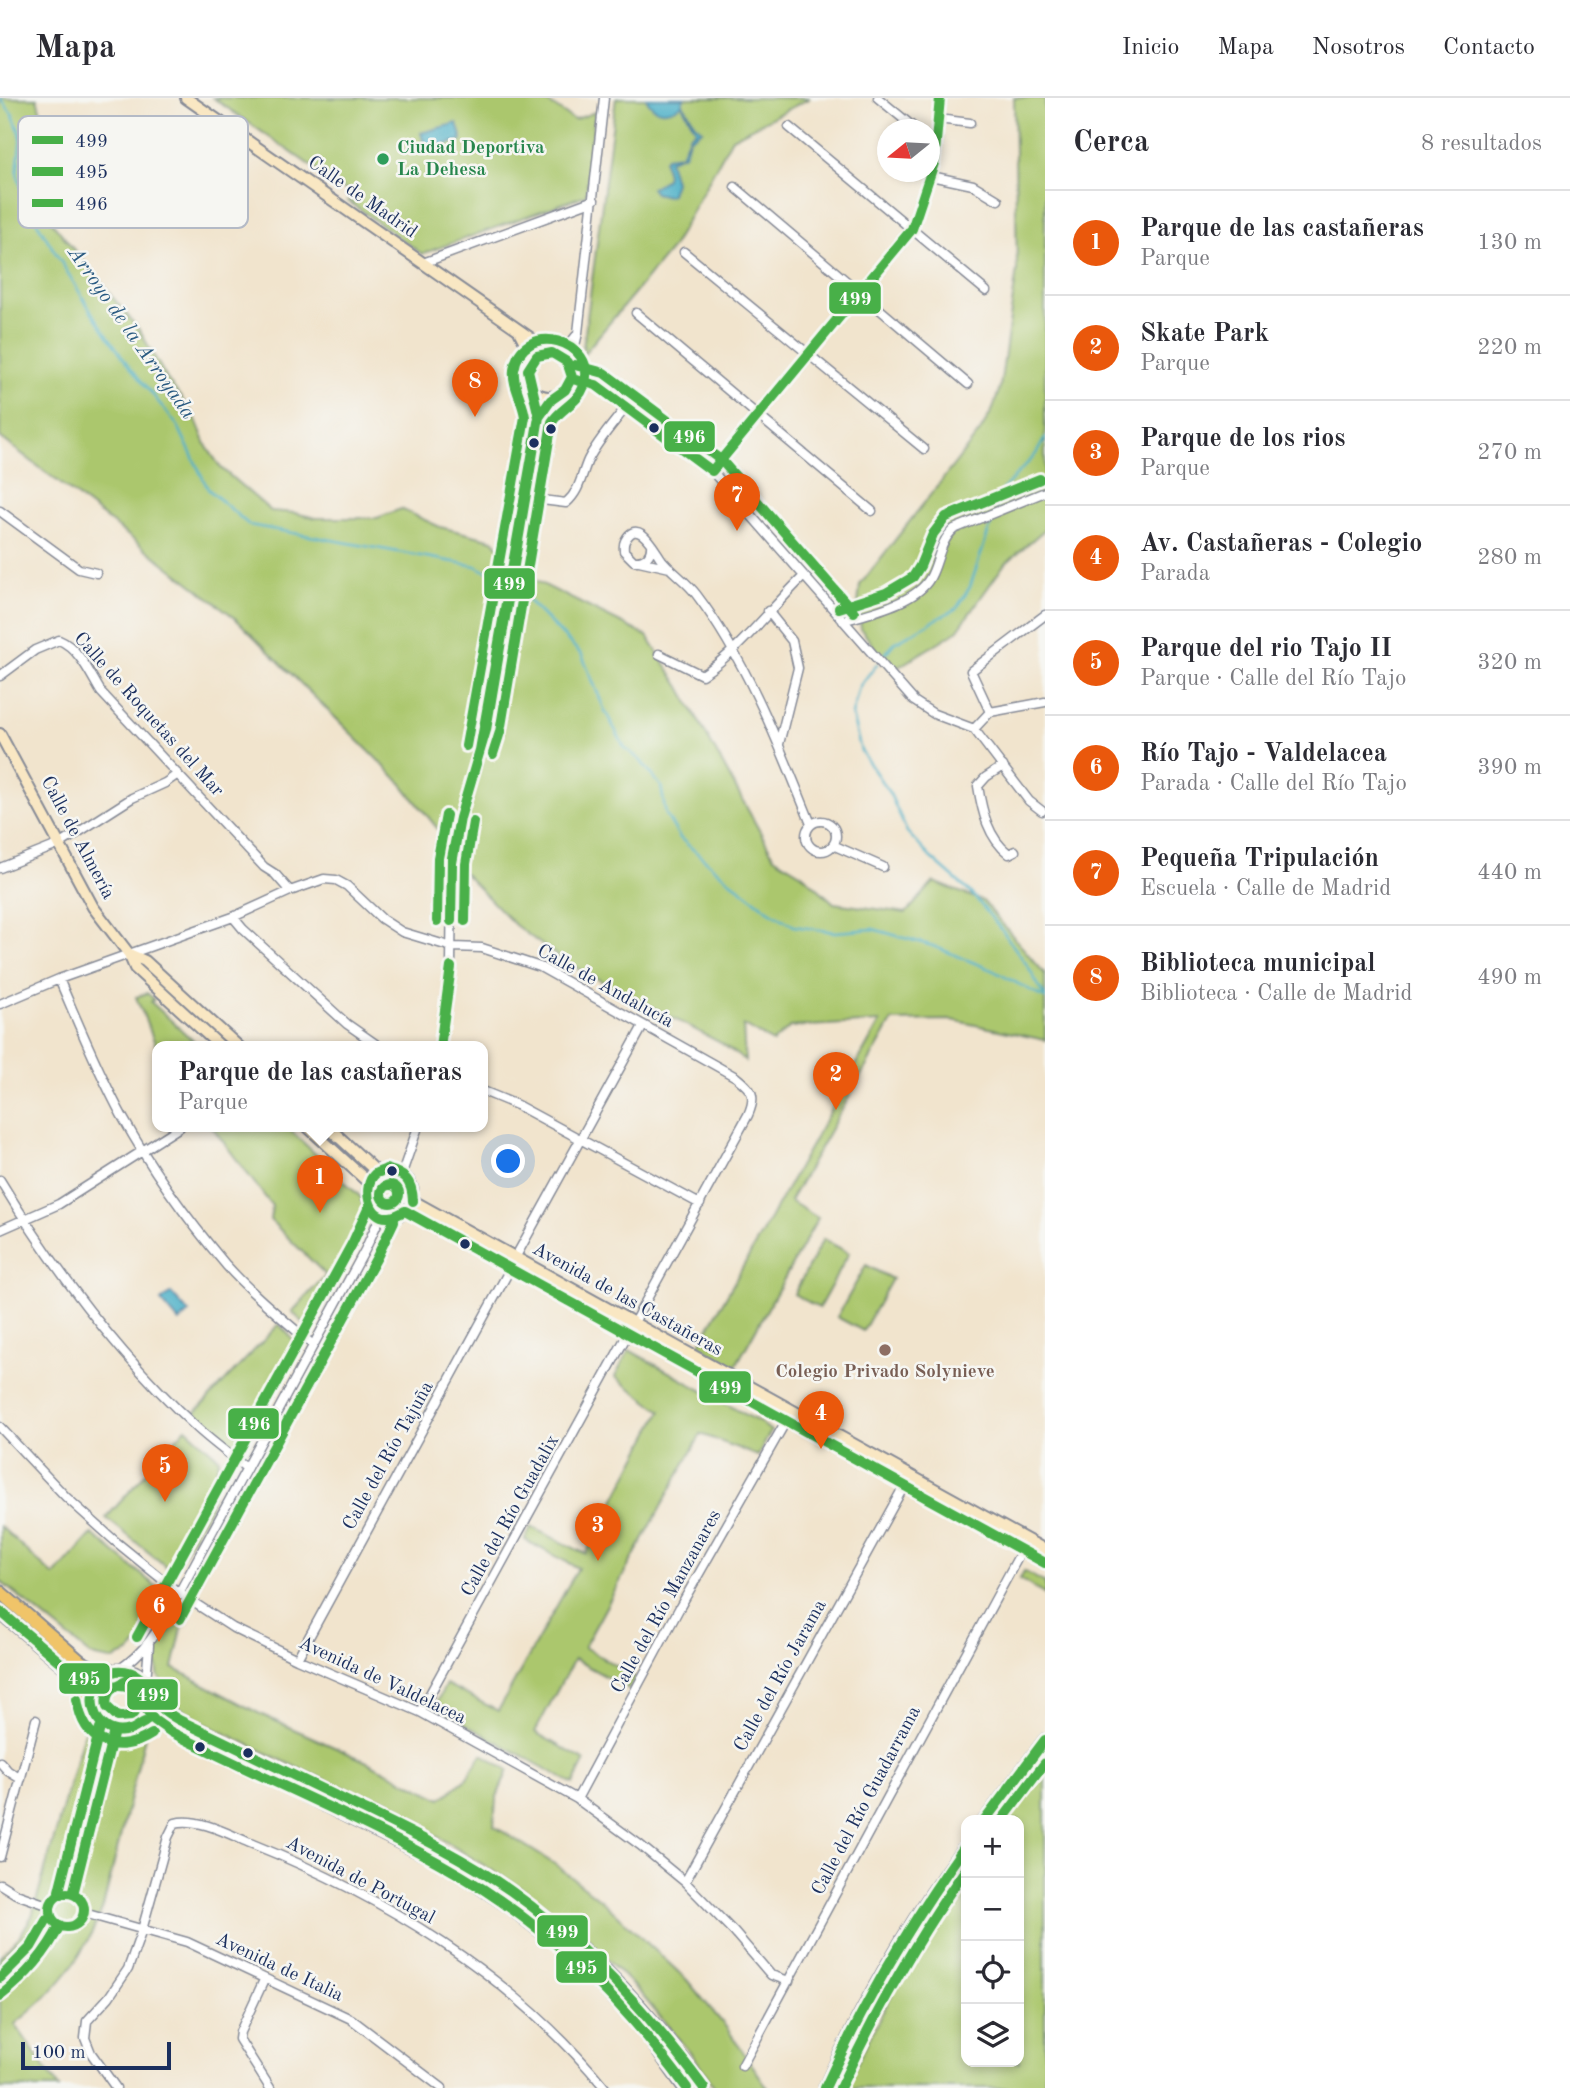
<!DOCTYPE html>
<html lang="es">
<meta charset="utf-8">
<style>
body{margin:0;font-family:"Old Standard TT",serif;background:#f2f2f3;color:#2b2b33}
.controls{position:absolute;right:21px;bottom:21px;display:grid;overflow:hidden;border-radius:14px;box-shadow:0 4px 10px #0003}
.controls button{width:63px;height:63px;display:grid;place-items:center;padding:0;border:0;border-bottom:2px solid #e1e1e2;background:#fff;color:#2b2b33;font:35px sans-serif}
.compass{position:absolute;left:877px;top:21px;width:63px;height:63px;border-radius:50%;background:#fff;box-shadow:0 4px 10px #0003;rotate:252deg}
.scale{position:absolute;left:21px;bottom:18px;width:150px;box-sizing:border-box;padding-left:7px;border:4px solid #1b2f5e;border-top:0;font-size:19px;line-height:24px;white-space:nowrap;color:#1b2f5e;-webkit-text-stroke:5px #f6f6f2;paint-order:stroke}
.you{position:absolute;left:509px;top:1064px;width:24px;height:24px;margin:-18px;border:5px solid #fff;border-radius:50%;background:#1a73e8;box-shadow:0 0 0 10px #1a73e833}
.badge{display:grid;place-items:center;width:46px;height:46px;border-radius:50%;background:#ea580c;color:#fff;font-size:23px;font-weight:700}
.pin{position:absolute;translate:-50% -58px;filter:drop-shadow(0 2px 4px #0008)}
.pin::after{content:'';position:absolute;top:37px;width:24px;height:21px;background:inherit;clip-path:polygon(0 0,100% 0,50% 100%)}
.popup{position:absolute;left:152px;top:943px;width:336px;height:91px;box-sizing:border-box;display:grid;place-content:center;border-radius:14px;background:#fff;filter:drop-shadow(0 2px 5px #0005);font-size:23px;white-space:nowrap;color:#7c7c81}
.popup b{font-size:26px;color:#2b2b33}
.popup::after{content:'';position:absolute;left:50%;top:100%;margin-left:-14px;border:14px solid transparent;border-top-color:#fff}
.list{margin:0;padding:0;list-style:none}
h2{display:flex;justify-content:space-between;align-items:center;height:91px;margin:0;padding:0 28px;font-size:30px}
h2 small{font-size:23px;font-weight:400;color:#7c7c81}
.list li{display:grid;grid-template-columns:46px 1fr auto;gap:21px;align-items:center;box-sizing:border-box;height:105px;padding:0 28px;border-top:2px solid #e1e1e2}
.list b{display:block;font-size:26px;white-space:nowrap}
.list p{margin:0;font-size:23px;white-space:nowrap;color:#7c7c81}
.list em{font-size:23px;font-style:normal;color:#7c7c81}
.icon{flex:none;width:38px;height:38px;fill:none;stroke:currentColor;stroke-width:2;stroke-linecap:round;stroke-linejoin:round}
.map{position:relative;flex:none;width:1045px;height:1990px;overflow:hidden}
header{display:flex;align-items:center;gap:42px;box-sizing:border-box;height:98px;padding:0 35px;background:#fff;border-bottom:2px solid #e1e1e2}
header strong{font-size:33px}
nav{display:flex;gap:38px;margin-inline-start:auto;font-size:24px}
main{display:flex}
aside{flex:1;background:#fff}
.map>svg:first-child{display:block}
.green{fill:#abc76d;stroke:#637b66;stroke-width:2}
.water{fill:#47aec6;stroke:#316e92;stroke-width:2}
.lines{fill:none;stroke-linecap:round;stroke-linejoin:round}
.stream{stroke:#47aec6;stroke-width:2.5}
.street-casing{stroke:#868a96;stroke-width:11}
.secondary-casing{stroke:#868a96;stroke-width:14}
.primary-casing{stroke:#868a96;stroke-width:16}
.street{stroke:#fff;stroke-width:8}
.secondary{stroke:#f9e7c3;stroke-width:10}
.primary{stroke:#f0c469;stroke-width:12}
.bus-1-casing{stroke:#f6f6f2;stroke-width:16}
.bus-2-casing{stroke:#f6f6f2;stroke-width:16}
.bus-3-casing{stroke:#f6f6f2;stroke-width:16}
.bus-1{stroke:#48b048;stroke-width:10}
.bus-2{stroke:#48b048;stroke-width:10}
.bus-3{stroke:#48b048;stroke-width:10}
.leisure-dot{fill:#2e9e5b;stroke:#f6f6f2;stroke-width:2.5}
.bus-dot{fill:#1b2f5e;stroke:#f6f6f2;stroke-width:2.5}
.education-dot{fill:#8d6e63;stroke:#f6f6f2;stroke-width:2.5}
.labels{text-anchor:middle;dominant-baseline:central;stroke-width:5;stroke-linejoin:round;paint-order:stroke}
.leisure-label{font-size:19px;font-weight:bold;fill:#27864d;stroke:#f6f6f2;text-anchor:start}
.street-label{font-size:19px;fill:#1b2f5e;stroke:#f6f6f2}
.education-label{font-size:19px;font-weight:bold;fill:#785e54;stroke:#f6f6f2}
.water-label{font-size:21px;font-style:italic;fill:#2a5b82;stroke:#f6f6f2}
.key{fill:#f6f6f2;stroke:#b4bac6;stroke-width:2}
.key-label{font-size:19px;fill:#1b2f5e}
.line-badge{stroke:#f6f6f2;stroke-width:2.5}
.badge-label{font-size:19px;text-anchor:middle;font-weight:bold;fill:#fff}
</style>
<header>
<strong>Mapa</strong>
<nav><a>Inicio</a><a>Mapa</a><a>Nosotros</a><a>Contacto</a></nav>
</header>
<main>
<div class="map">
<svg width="1045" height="1990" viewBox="0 0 1045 1990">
<rect width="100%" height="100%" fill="#f6f6f2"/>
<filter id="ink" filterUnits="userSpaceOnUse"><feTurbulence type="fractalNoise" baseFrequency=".0143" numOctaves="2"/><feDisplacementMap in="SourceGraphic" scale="14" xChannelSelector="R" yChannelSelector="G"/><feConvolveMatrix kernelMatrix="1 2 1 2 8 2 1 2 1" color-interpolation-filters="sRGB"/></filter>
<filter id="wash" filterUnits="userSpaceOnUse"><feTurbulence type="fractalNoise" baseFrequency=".00686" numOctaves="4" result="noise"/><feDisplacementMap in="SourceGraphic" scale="28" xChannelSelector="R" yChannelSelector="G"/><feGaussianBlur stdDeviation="1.57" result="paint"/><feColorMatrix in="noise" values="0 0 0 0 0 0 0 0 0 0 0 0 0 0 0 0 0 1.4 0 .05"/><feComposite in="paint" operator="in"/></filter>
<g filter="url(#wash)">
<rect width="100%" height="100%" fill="#f1e4cd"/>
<path class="green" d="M0,0h37l13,48 -10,35 11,40 89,110 27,48 27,36 13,32 14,21 50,43 24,2 21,5h61l24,-9 39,18 53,13 33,36 121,60 33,51 94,170 28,17 32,29 72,10 28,-31 49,19 62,73v66l-93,-20 -60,1 -102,180 28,17 -83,149 -36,-22 181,-323 -90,5 -17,15 -30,-17 2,36 -24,-18 -156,-81 -50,-37 -55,-56 -14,-30 -45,-56 -167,-166 -234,-180z
M213,0h328l33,22 21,-8 -9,83 -164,59 -74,-53 9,-3z
M616,0h194l-78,40 -60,110 -90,108z
M1014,0h31v431l-41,36 -47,66 -65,40 -31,-42 -3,-24 2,-20 121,-155 12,-21 7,-22 17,-117z
M147,895l7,6 -3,3 49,45 -43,1 -21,-51z
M212,1029h75l83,79 -2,19 -57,105 -19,-18 34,-37 -56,-55 2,-14z
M823,1141l26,14 -30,55 -25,-14z
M866,1167l26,14 -29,52 -26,-14z
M279,1226l22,24 -58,104 -48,-39z
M629,1252l132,73 10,8 -13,25 -57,-22 -117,213 51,30 -6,12 -55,-30 -39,73 50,29 -12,23 -139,-77 12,-23 52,27 80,-143 -53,-28 6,-13 55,27 75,-143 -46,-34z
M186,1330l33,30 -9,49 -37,65 -67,-54z
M0,1428l54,50 38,-42 72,59 -26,51 -8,9 -19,7 -16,-3 -7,-4 -88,-72z
M1024,1473l21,12v12l-25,-16z
M183,1508l3,4 -13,58 89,47 99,44 80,40 25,-20 16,-25 26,16 -12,29 -2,27 62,39 46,36 85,79 39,47 42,61h-53l-18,-27 -56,-67 -37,-38 -80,-66 -99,-61 -74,-38 -49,-21 -105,-50 -25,-17 -14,-28 -2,-24z
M87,1624l58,15 -42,170c-18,49 -46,84 -88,117l44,64h-59v-131l19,-20 13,-21z
M1045,1667v323h-201l98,-193 24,-30v197h53v-242h-17z"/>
<path class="water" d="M646,0h38l-2,5c8,9 10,21 20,27l-13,9 -4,15 -16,6 6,22 -4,12 -4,2 -12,-3 -4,-5 14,-8 2,-5 -3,-14 2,-4 15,-2 8,-19 7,-6 -14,-25c-14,8 -27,11 -36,-7z
M457,25l5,17 -36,10 -5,-17z
M171,1195l18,20 -10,9 -18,-21z"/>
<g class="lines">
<path class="stream" d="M0,0l13,17 8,21 -4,37 10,33 64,105 35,51 52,64 30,63 41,36 227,41 27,14
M996,411l8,-21 32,-34 9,-16
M515,489l67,68 23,56 20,37 15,12 21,26 5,29 14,23 40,35 48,37 26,16 41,6 38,-3 60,17 59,24 53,28
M881,561l13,-16 63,-35 13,-21 24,-72
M877,566l-18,23 -7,28 9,36 29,43 17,38 23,25 41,36 30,36 26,36 17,30"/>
</g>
</g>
<g filter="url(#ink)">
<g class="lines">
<g class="street-casing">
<path id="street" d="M878,0l39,32
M938,21l32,4
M789,29l197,164
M931,78l42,9 25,15
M735,89l233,197
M684,154l240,197
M423,165l171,-63
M636,215l236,198
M556,256l12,-8 8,-10
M570,269l8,-34 26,-235
M572,281l24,6 31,21 85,65 202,230 20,13 40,15 55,72 13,10
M539,319l15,-20
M712,373l200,-242 22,-66 6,-65
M526,400l40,5c14,-12 15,-27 22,-43 10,-20 26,-37 39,-54
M0,413l79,58 17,4
M651,446c1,11 -6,18 -17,17l-10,-10c0,-4 -1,-6 1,-10 13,-26 30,10 37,19 10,12 24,21 34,34 51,67 84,153 115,230
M639,463l31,7
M768,513l24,30 6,27 -19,76
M843,523c26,-8 73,-18 87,-43 9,-16 9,-36 24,-49l91,-37
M659,556l43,21c38,-25 68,-66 101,-98
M0,578l35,-26 24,-10c20,8 31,34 42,52l163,175 11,7 15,17
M990,614l-19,-41 74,-56
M974,631l16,-17 55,-10
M1003,668l-17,11 -8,9c4,25 10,52 31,68l6,-3
M806 738a15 15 0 1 1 30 0a15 15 0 1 1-30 0Z
M835,748l48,21
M0,770l60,-24 72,-46 33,-15 13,-9
M233,819l10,12 104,95 33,23
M59,881c20,46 39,93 63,137 29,53 65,103 104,149 26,29 57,54 87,80
M0,906l59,-25 174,-62 57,-26 34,-12 12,1 11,6 35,33 20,13 50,15 30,1 58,19 196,110c16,13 21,18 12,38l-328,597
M440,949l11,-80 1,-104 2,-19 10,-45 22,-69 53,-313 -5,-25
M483,993l34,14 183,99
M402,1075l16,-46
M0,1082c55,91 118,175 196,247 15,14 33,27 49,40
M0,1132l59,-26 121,-77
M515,1160l128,-232
M0,1329l66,70 49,44 64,52 54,35 64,31 123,53 157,87 63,46 45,37 49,50 37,43 18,6
M297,1561l213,-390
M118,1572c31,-20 43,-46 61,-77l186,-343 16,-35
M146,1584l3,-37
M0,1664l8,9 13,8
M577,1701l103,-192 106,-186
M0,1759l36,-137
M685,1784l219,-396
M0,1786l16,10 34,12
M50 1812a17 17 0 1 1 34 0a17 17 0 1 1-34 0Z
M73,1796l41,-163
M84,1815l103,29 164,77 91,69
M264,1882l-24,52 -1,7 31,49
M0,1898c26,-19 47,-41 60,-71
M742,1968l280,-516
M116,1990l-25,-35 -6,-15 2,-17 22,-24 19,-28 14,-39 26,-93 7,-14c22,-6 54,11 75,20 133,53 263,132 355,245"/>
</g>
<g class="secondary-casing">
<path id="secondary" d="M186,0l366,255
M520,235l9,17 2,13
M527 277a22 22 0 1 1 44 0a22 22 0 1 1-44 0Z
M0,636l93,173 36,47 6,14 86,79
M129,856l16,7 94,86
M308,1029l61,56
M328,1029l50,46
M367 1096a23 23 0 1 1 46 0a23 23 0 1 1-46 0Z
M413,1103l632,349
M405,1113l640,352"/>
</g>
<g class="primary-casing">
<path id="primary" d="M0,1494l81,70 12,6 22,3
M0,1514l75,63 16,22
M91 1603a31 31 0 1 1 62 0a31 31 0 1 1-62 0Z
M151,1594l13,18 15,10c64,31 129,62 192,93 54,27 110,54 157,91 68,51 127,114 176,184
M145,1624l13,1 292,144 57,38 68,53 69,73 41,57
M985,1722l60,-80
M825,1990c38,-86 86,-168 141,-243"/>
</g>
<use href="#street" class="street"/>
<use href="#secondary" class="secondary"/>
<use href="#primary" class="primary"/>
<g class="bus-1-casing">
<path id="bus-1" d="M552,255l15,9 5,15 -7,13 -14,10 -12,17 -11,-47 9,-14z
M572,281l24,6 116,86
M712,373l200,-242 22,-66 6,-65
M480,652l59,-333
M480,652l6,-20 53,-313
M460,720l20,-68
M460,720l20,-68
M451,823l1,-63 8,-40
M451,823l1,-58 8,-45
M440,949l11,-80
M440,949l11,-80
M405,1113l640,352
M405,1113c-4,2 -11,6 -16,6 -21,2 -27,-31 -14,-43 1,-1 10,-4 11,-5 19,5 26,11 27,32
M145,1624c-5,2 -10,7 -15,8 -37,11 -55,-46 -14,-59 27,-2 32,18 45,36 5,6 12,9 18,13 61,29 122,59 182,88 51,25 103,50 150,83 76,54 138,122 193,197
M985,1722l60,-80
M50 1812a17 17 0 1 1 34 0a17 17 0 1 1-34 0Z
M73,1796l41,-163
M0,1898c26,-20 46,-42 60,-71
M825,1990c39,-86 86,-166 141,-243"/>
</g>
<g class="bus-2-casing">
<path id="bus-2" d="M0,1513l74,63 23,10 33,3 24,33 17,12c103,53 214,95 312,157 80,52 148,122 204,199
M77,1601c6,43 39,58 75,35
M1002,1722l43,-57
M840,1990c36,-77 77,-150 126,-219"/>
</g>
<g class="bus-3-casing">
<path id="bus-3" d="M575,267l29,8 118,88 132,151
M839,510l47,-15 27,-16 7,-11 13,-32 13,-17 94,-38
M466,648l59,-329c-2,-16 -13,-32 -11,-47 7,-52 86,-30 70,16 -6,17 -23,22 -32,36l-52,310 -7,22
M437,823l1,-63 8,-43
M465,823l1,-57 7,-42
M381 1096a9 9 0 1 1 18 0a9 9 0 1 1-18 0Z
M180,1521l197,-362 17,-36
M137,1539l215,-393 16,-35
M132,1580c3,16 12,25 -1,38l-13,1 -11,-10c-4,-19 11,-21 25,-29z
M59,1793l41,-163
M0,1880l31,-31 16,-28"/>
</g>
<use href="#bus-1" class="bus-1"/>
<use href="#bus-2" class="bus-2"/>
<use href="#bus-3" class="bus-3"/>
</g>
</g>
<circle class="leisure-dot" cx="383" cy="61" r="7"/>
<g class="bus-dot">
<circle cx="654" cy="330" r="6"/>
<circle cx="551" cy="331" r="6"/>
<circle cx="534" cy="345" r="6"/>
<circle cx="392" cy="1073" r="6"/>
<circle cx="465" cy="1146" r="6"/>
<circle cx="200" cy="1649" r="6"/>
<circle cx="248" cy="1655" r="6"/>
</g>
<circle class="education-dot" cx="885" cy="1252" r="7"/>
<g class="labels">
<g class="leisure-label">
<text x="397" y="50">Ciudad Deportiva<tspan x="397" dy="22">La Dehesa</tspan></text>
</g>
<g class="street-label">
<text transform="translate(362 100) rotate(35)">Calle de Madrid</text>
<text transform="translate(148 617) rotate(48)">Calle de Roquetas del Mar</text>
<text transform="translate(77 740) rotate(62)">Calle de Almería</text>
<text transform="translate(605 889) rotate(29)">Calle de Andalucía</text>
<text transform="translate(627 1202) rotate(29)">Avenida de las Castañeras</text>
<text transform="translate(389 1358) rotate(-61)">Calle del Río Tajuña</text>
<text transform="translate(511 1418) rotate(-61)">Calle del Río Guadalix</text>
<text transform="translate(667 1504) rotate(-61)">Calle del Río Manzanares</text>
<text transform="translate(781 1578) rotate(-61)">Calle del Río Jarama</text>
<text transform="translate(382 1583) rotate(25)">Avenida de Valdelacea</text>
<text transform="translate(867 1703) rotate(-62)">Calle del Río Guadarrama</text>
<text transform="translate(360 1783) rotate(28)">Avenida de Portugal</text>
<text transform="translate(279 1870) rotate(25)">Avenida de Italia</text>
</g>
<g class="education-label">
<text x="885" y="1274">Colegio Privado Solynieve</text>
</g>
<g class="water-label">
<text transform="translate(131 235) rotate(55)">Arroyo de la Arroyada</text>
</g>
</g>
<rect x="18" y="18" width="230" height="112" rx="10" class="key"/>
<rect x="32" y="38" width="31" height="8" fill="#48b048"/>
<rect x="32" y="69" width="31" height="9" fill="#48b048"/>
<rect x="32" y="101" width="31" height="8" fill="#48b048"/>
<g class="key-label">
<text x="75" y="49">499</text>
<text x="75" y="80">495</text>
<text x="75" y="112">496</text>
</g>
<g class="line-badge">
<rect x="828" y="183" width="54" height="34" rx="7" fill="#48b048"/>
<rect x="663" y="322" width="53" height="33" rx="7" fill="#48b048"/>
<rect x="483" y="469" width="53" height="33" rx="7" fill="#48b048"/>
<rect x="698" y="1272" width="54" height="34" rx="7" fill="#48b048"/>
<rect x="227" y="1309" width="53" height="33" rx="7" fill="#48b048"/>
<rect x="58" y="1564" width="53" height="33" rx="7" fill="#48b048"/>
<rect x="126" y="1580" width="53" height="33" rx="7" fill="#48b048"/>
<rect x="536" y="1816" width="53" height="34" rx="7" fill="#48b048"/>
<rect x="555" y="1852" width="53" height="34" rx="7" fill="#48b048"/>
</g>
<g class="badge-label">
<text x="855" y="207">499</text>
<text x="689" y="345">496</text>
<text x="509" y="492">499</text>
<text x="725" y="1296">499</text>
<text x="254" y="1332">496</text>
<text x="84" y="1587">495</text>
<text x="153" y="1603">499</text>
<text x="562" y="1840">499</text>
<text x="581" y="1876">495</text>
</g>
</svg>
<div class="controls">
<button>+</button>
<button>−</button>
<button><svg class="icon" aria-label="locate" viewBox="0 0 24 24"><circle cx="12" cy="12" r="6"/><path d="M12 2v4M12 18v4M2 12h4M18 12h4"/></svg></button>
<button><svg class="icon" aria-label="layers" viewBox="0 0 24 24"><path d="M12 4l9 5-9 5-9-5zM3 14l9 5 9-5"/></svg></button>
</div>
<svg class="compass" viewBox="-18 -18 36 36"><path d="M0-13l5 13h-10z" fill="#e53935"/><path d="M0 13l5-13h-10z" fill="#7c7c81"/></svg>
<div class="scale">100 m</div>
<div class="you"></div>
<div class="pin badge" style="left:320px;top:1115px">1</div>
<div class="popup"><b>Parque de las castañeras</b>Parque</div>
<div class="pin badge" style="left:836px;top:1012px">2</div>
<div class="pin badge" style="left:598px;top:1463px">3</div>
<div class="pin badge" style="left:821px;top:1351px">4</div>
<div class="pin badge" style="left:165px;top:1404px">5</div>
<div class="pin badge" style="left:159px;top:1544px">6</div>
<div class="pin badge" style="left:737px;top:433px">7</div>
<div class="pin badge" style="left:475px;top:319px">8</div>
</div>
<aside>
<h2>Cerca<small>8 resultados</small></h2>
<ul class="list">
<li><span class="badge">1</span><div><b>Parque de las castañeras</b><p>Parque</p></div><em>130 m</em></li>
<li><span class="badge">2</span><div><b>Skate Park</b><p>Parque</p></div><em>220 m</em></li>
<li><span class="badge">3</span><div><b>Parque de los rios</b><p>Parque</p></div><em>270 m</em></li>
<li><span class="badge">4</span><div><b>Av. Castañeras - Colegio</b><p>Parada</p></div><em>280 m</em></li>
<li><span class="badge">5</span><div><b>Parque del rio Tajo II</b><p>Parque · Calle del Río Tajo</p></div><em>320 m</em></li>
<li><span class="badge">6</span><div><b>Río Tajo - Valdelacea</b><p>Parada · Calle del Río Tajo</p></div><em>390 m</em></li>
<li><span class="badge">7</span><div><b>Pequeña Tripulación</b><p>Escuela · Calle de Madrid</p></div><em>440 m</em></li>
<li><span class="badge">8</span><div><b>Biblioteca municipal</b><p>Biblioteca · Calle de Madrid</p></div><em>490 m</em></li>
</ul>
</aside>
</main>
